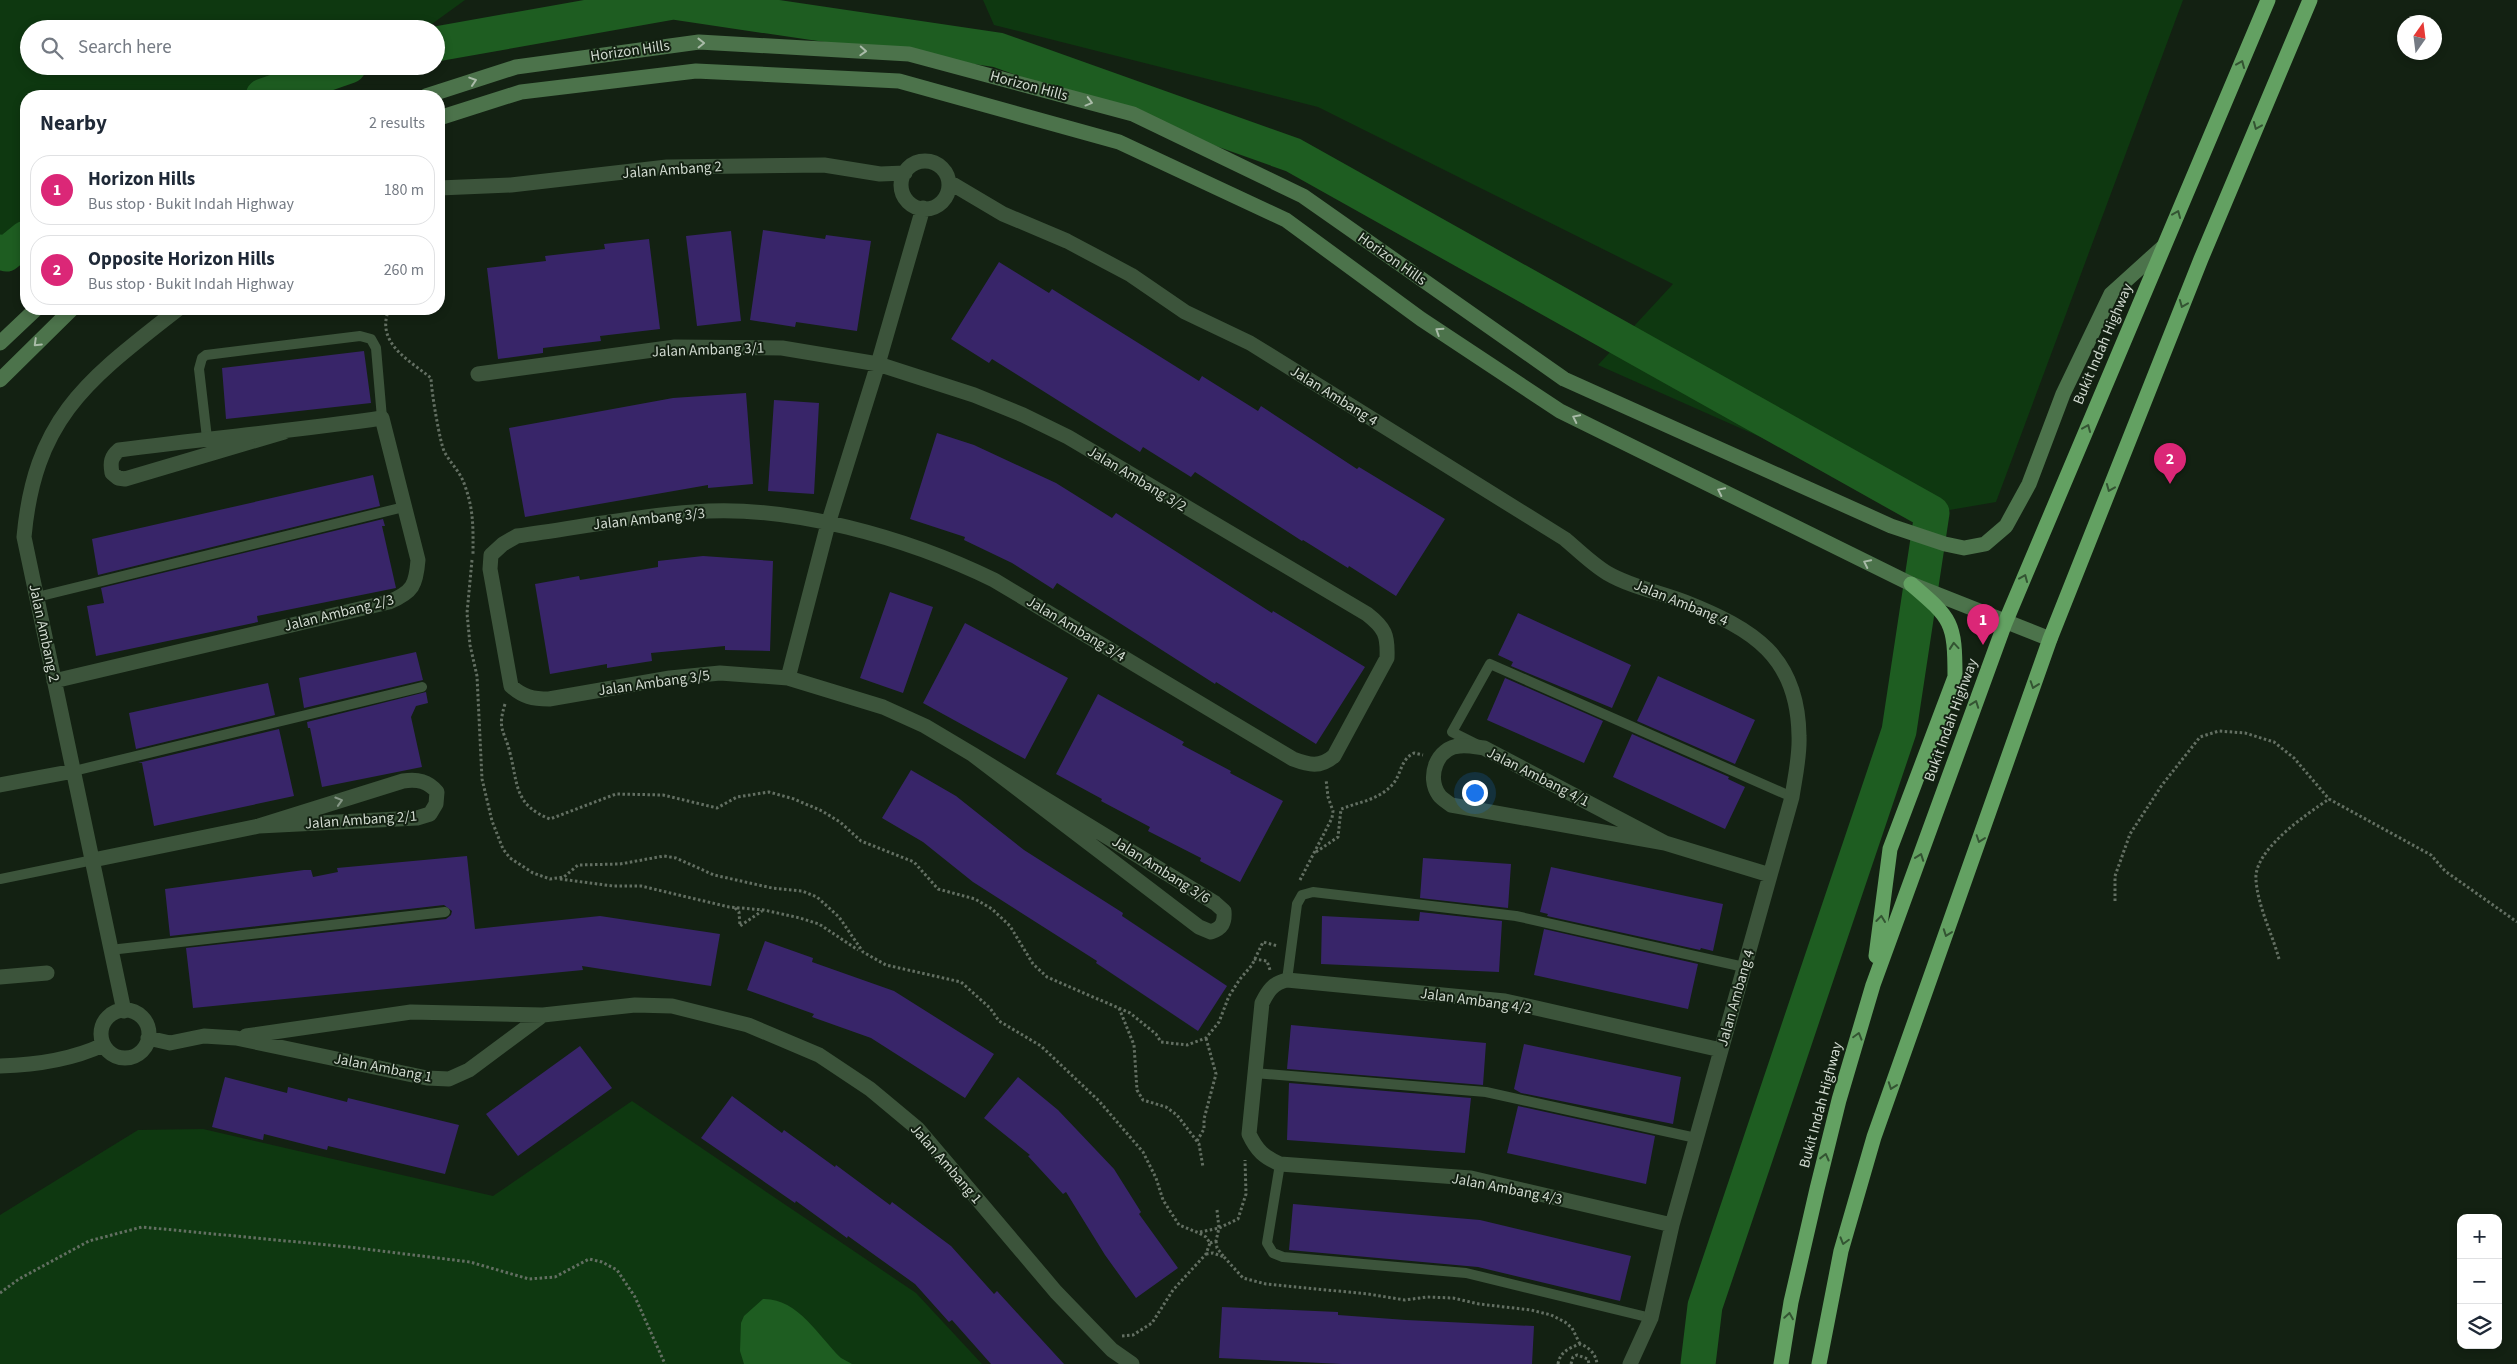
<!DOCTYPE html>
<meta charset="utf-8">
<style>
body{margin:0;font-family:"Source Sans 3",sans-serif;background:#f6f6f7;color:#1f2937}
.controls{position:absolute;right:15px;bottom:15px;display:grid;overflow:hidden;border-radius:10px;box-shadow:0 2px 8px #0003}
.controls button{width:45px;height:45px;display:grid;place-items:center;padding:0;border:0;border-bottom:1px solid #e0e1e3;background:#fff;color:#1f2937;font:25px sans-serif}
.compass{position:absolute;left:2397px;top:15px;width:45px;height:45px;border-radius:50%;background:#fff;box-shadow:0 2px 8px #0003;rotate:14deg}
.you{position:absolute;left:1474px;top:792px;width:18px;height:18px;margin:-12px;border:4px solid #fff;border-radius:50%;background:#1a73e8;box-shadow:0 0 0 8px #1a73e833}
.badge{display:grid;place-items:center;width:32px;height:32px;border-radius:50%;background:#db2777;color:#fff;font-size:16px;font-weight:700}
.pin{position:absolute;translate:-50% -41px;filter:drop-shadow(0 1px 2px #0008)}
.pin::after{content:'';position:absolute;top:26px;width:18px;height:15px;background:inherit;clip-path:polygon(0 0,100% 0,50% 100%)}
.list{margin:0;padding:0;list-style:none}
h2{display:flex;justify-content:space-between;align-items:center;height:65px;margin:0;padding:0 20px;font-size:21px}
h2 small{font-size:16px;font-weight:400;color:#747a83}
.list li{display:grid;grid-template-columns:32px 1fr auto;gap:15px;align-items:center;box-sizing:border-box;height:70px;margin:0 10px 10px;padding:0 10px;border:1px solid #e0e1e3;border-radius:20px}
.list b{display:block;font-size:19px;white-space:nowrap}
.list p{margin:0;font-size:16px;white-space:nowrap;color:#747a83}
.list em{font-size:16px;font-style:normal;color:#747a83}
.icon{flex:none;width:28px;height:28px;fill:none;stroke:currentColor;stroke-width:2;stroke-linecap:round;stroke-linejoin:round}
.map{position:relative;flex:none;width:2517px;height:1364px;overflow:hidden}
.search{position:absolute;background:#fff;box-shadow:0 2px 8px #0003;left:20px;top:20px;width:425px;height:55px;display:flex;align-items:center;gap:12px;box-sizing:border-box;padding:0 18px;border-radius:28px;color:#747a83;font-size:19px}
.panel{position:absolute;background:#fff;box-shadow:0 2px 8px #0003;left:20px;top:90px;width:425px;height:225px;border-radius:20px}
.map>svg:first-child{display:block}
.green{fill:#0e3810}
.water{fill:#1e5d21}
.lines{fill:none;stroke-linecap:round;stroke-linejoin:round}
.river{stroke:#1e5d21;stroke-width:35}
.building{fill:#382569}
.path{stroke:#636f62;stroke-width:3;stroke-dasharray:2.5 2.5;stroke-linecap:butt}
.lane{stroke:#3c543b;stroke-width:10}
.street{stroke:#3c543b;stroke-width:15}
.secondary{stroke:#4c734b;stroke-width:15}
.highway{stroke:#63a162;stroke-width:15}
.oneway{stroke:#a9bba8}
.oneway2{stroke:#335432}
.oneway3{stroke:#869786}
.labels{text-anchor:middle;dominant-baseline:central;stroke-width:4;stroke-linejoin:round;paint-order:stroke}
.street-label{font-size:15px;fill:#d1dad0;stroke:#132112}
</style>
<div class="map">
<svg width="2517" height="1364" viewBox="0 0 2517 1364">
<rect width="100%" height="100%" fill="#132112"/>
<path class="green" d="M0,0h465l-40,29h-396v37h320l-86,30h-237v142l-20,16 -6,-2z
M983,0h1200l-187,502 -64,11 -334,-148 75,-81 -355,-177 -324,-82z
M632,1101l284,192 66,71h-982v-149l138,-85 65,-1 290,67z"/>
<path class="water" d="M763,1299c35,-1 56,38 78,59l11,6h-108l-4,-13 1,-28 3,-7z"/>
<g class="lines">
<path class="river" d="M436,44l237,-42 325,48 295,105 639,358 -33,218 -194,575 -7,58
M263,96l86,-30
M0,252l6,2 20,-16"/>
</g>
<path class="building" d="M763,230l62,9 1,-4 45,6 -14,90 -61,-9 -1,5 -45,-7z
M731,231l10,90 -44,5 -11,-90z
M649,239l11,90 -60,7 1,5 -58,7v5l-45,6 -11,-91 59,-7 -1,-5 60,-7 -1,-5z
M999,262l50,31 3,-4 147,92 3,-5 56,35 3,-5 96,63 2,-2 86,52 -49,77 -47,-30 -1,2 -45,-28 -1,1 -107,-69 -4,5 -48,-30 -3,5 -148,-93 -3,4 -38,-24z
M364,351l7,52 -145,16 -4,-51z
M746,393l7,91 -45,4v-3l-183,32 -16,-89 164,-30z
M774,400l45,3 -5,91 -46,-3z
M937,433l37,12 82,38 56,35 4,-5 156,100 1,-2 92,56 -49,77 -100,-62 -1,2 -158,-101 -4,6 -41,-26 -48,-23 1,-3 -55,-18z
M373,475l7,31 -282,69 -6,-36z
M383,519l2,7h-3l14,62 -139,28 1,6 -162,34 -9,-50 17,-3 -3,-15z
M703,556l70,5 -3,90 -45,-1v-4l-74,7 1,8 -45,7v-4l-57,10 -15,-90 44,-8 1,4 78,-13v-6z
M890,592l43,15 -30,86 -43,-15z
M1518,613l113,52 -19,43 -101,-42 2,-4 -15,-7z
M965,623l103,55 -43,81 -102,-56z
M416,652l7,28 -119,28 -5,-30z
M1658,676l97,44 -20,44 -98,-43z
M1505,678l98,43 -19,42 -97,-43z
M268,683l7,32 -139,34 -7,-36z
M426,692l2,11 -12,3 -5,11 11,50 -100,20 -12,-59h-2l-1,-6z
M1098,694l86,48 -2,3 49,26 -1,2 53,28 -43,81 -40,-21 1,-3 -53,-27 2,-4 -49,-26 1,-2 -46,-25z
M279,729l15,67 -140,30 -12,-63h-4z
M1632,734l97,43 -1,2 17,8 -20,42 -112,-52z
M911,770l45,26 68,54 99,63 -1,3 105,70 -29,45 -102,-68 1,-2 -124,-79 -50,-40 -41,-24z
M467,856l8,73 125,-13 120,18 -9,52 -129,-20 1,4 -390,38 -7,-60 260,-29 5,-4 1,-4 -8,-6 -274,31 -5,-47 139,-19h7l2,7 25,-5 -1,-4z
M1423,858l88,6 -3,44 -88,-10z
M1551,867l172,37 -10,47 -12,-3 -1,2 -153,-34 1,-2 -8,-2z
M1420,912l82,9 -3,51 -178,-8 1,-48 97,5z
M1544,929l154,35 -10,45 -154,-34z
M765,941l48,17 -1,4 82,29 100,63 -29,44 -94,-60 -59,-21 2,-3 -67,-24z
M1291,1025l195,18 -3,42 -196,-16z
M1524,1044l157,33 -8,47 -152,-31 -7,-4z
M580,1046l32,42 -94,68 -32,-42z
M225,1077l62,16 1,-6 59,15 1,-4 111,27 -14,49 -117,-28 -1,4 -63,-16 -1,6 -51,-13z
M1018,1077l40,33 56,59 27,43 -2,2 39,54 -42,30 -31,-43 -39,-63 -3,2 -35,-38 2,-1 -46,-37z
M1289,1083l182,15 -6,55 -178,-13z
M732,1096l50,37 2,-3 51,37 1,-2 54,40 2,-3 59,44 43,48 3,-3 67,73h-73l-39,-44 -3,2 -34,-38 -67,-48 -1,2 -51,-37 -1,2 -94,-65z
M1518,1106l137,30 -9,48 -139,-31z
M1293,1204l187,16 151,36 -11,45 -142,-34 -189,-17z
M1222,1307l116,5v3l68,5 128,6 -2,38h-190l-123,-6z"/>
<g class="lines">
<path class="path" d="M439,213l3,20 -3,6
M389,309c-14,34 20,51 42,69 0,11 9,67 14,75 7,12 16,20 20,33 9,25 8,43 8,68
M472,560l-5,53 3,32 7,31 5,103 10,42 11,28 7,9 23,15 17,6 14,-2 14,-12 42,-1 44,-8 12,2 38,17 58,13 30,3 15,6 22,20 24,35 23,13 75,17 29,26 9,13 42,25 58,55 44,51 13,26 7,22 16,25 20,8 7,4 4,6 -4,11 -33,36 -21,33 -19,12 -12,1
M505,704c-8,26 -1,25 5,49 8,31 4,52 40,66l66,-25 47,1 54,13 20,-11 32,-5 25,7 28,12 18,11 21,19 53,21 24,27 37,10 17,10 18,17 23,38 14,13 83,36 26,21 5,8 26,3 19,-7 13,-16 10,-26 11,-17 12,-14 11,-23 15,4
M1316,852l22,-15 3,-28c18,-7 38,-9 52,-25 9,-11 7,-24 21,-31l9,2
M560,879l53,7h28l88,21 35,3 36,8 19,6 39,26
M1300,880l32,-62 1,-7 -5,-14 -2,-18
M2115,901v-25l15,-42 32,-49 38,-48 19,-6 26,2 29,9 20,16 35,41 102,56 14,16 72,51
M735,908l4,4 1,14 22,-15
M1254,959l13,2 3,9
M2279,959c-7,-26 -21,-52 -23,-79 -3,-30 51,-66 73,-81
M1119,1008l15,37 3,45 6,10 23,7 11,8 22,29 4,23
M1197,1141l7,-12v-10l12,-45 -10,-36
M1200,1232l19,-4 -2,-18
M1210,1243l6,-2 3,-13 19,-9 8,-25 -1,-34
M1206,1254l7,-1 11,4 -7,-9 -1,-7
M1224,1257l19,21 23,6 102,10 37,6 22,-3 26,1 26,6 52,6 20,5 14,7 7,6 8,16
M0,1293l19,-14 70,-38 53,-14 207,20 121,15 59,17 26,-2 34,-18 13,3 15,8 18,27 30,67
M1558,1364c2,-12 11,-16 22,-20 9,3 16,10 17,20
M1571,1364l2,-7 4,-2 11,4 1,5"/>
<path class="lane" d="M207,438l-8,-69 3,-11 4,-3 154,-19 11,3 5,9 6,70
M37,597l367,-90
M1476,744l-24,-12 38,-68 302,133
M74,771l348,-84
M0,879l93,-19
M110,950l335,-38
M1287,980l10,-76 5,-9 11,-3 203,24 228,51
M1254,1073l232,19 210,46
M1280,1164l-13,79 6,10 10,4 183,16 185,45"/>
<path class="street" d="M901 185a24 24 0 1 1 48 0a24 24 0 1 1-48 0Z
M949,182l54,32 64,27 64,34 54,37 65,31 315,196c13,11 27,25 42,34 24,14 52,19 78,29 68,27 113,54 114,134 1,20 -4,41 -7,61l-120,428 -21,93 -21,46
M439,188l72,-3 156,-18 157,-2 56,9 25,-1
M478,374l197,-27 107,1 96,16 96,31 49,20 45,22 299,177c18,14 21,21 20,44l-53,98c-14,12 -25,9 -41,3l-299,-179c-86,-42 -204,-76 -300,-68 -59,4 -118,16 -177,24l-14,8 -12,11 -1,14 21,117c12,11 22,13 38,13l121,-21 50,-5 68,5 95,29 42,19 47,28 227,173 12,5c11,-4 14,-9 13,-21l-9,-8 -243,-149
M788,678l40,-154 50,-160 45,-156
M54,681l335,-79c24,-10 27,-17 29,-42l-36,-142c-87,13 -175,20 -263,32 -8,7 -9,12 -7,23l6,5 7,1 159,-47
M0,785l74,-14
M1665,843l-214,-38c-4,-3 -10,-7 -12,-10 -13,-18 -2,-48 21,-49 8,-1 16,1 24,2l181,95 105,32
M93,860l166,-34 144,-45c15,-2 25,0 34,11l-1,12 -6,10 -13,4 -158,8
M0,977l47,-4
M101 1034a24 24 0 1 1 48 0a24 24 0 1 1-48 0Z
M124,1011l-100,-474c11,-121 65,-158 154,-228
M246,1036l165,-24 132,3
M148,1038l22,5 34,-7 32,2 191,40 22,1 20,-9 74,-55 92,-10 37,1 76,19 71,30 51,34 48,40 138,163 56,58 20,14
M0,1066c35,-1 71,-6 103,-21
M1672,1225l-201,-47 -191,-14c-16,-7 -23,-13 -31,-30l13,-131c6,-12 11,-20 25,-23l218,21 216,49"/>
<path class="secondary" d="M426,96l90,-29 183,-25 210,12 224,60 170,82 261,183 327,147 54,18 19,4 21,-4 21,-18 23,-42 34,-90 48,-100 52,-47
M439,118l82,-26 175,-21 203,10 220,61 167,78 135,99 139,92 351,173 139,55
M0,343l36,-34
M0,380l72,-71"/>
<path class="highway" d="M1876,956l14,-107 65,-172c0,-55 -3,-58 -44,-93
M1781,1364l10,-62 26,-113 22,-89 34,-115 132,-362 263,-623
M1819,1364l22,-113 33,-114 176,-498 151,-380 109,-259"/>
</g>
<defs><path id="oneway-chevron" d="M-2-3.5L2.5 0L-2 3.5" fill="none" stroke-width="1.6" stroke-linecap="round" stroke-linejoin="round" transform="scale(1.25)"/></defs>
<g class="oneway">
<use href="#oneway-chevron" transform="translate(701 43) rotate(-1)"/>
<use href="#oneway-chevron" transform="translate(863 51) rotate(3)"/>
<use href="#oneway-chevron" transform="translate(473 81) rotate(-18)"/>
<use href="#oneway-chevron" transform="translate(1089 102) rotate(15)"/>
<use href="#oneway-chevron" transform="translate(1439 331) rotate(-147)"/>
<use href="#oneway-chevron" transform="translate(37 343) rotate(136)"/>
<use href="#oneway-chevron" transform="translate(1576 418) rotate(-154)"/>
<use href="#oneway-chevron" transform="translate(1721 491) rotate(-154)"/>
<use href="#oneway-chevron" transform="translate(1867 563) rotate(-154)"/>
</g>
<g class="oneway2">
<use href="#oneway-chevron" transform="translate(2241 64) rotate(-67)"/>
<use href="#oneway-chevron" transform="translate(2257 126) rotate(113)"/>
<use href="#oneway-chevron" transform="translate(2177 214) rotate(-67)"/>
<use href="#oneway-chevron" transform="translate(2183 304) rotate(112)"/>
<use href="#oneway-chevron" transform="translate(2087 428) rotate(-67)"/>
<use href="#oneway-chevron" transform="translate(2110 488) rotate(112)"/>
<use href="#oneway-chevron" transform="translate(2024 578) rotate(-67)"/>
<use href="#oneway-chevron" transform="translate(1954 646) rotate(-95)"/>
<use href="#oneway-chevron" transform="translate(2034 685) rotate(109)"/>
<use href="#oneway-chevron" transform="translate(1975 704) rotate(-70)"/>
<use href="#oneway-chevron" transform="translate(1980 839) rotate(109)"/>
<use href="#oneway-chevron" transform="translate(1920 857) rotate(-70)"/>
<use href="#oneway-chevron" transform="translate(1881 919) rotate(-83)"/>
<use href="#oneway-chevron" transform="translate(1947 933) rotate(110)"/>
<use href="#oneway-chevron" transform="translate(1858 1036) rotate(-74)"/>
<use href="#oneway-chevron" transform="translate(1892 1086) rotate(110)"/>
<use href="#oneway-chevron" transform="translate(1825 1157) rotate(-76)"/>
<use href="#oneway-chevron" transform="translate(1844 1241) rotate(106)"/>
<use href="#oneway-chevron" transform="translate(1789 1316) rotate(-81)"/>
</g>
<use class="oneway3" href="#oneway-chevron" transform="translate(339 801) rotate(-17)"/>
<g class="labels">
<g class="street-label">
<text transform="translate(630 51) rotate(-8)">Horizon Hills</text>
<text transform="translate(1029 86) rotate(15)">Horizon Hills</text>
<text transform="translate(672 170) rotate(-4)">Jalan Ambang 2</text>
<text transform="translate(1392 259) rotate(35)">Horizon Hills</text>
<text transform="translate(2103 344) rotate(-67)">Bukit Indah Highway</text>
<text transform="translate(708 350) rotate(-2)">Jalan Ambang 3/1</text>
<text transform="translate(1334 396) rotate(32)">Jalan Ambang 4</text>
<text transform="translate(1137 479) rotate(31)">Jalan Ambang 3/2</text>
<text transform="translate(649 519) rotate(-6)">Jalan Ambang 3/3</text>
<text transform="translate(1681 603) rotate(22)">Jalan Ambang 4</text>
<text transform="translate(339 613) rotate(-14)">Jalan Ambang 2/3</text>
<text transform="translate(1076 629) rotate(31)">Jalan Ambang 3/4</text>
<text transform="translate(44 633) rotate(78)">Jalan Ambang 2</text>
<text transform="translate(654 683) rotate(-8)">Jalan Ambang 3/5</text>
<text transform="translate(1951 720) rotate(-70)">Bukit Indah Highway</text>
<text transform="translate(1538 777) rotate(27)">Jalan Ambang 4/1</text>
<text transform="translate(361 820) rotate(-4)">Jalan Ambang 2/1</text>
<text transform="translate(1161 870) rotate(32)">Jalan Ambang 3/6</text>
<text transform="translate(1736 998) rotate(-74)">Jalan Ambang 4</text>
<text transform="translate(1476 1001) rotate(8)">Jalan Ambang 4/2</text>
<text transform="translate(383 1068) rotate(11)">Jalan Ambang 1</text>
<text transform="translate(1821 1105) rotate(-75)">Bukit Indah Highway</text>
<text transform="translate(946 1164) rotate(49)">Jalan Ambang 1</text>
<text transform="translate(1507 1189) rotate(11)">Jalan Ambang 4/3</text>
</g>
</g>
</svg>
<div class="controls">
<button>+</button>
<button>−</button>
<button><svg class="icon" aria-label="layers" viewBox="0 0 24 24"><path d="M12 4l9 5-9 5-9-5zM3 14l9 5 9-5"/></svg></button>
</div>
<svg class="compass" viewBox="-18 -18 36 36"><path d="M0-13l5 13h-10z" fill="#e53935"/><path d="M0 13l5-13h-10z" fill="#747a83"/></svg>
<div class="you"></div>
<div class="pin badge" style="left:1983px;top:645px">1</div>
<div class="pin badge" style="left:2170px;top:484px">2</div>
<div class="search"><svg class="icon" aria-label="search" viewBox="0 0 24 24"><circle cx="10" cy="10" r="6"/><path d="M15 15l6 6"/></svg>Search here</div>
<section class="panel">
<h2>Nearby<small>2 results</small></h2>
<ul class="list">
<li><span class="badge">1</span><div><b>Horizon Hills</b><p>Bus stop · Bukit Indah Highway</p></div><em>180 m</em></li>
<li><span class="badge">2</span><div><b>Opposite Horizon Hills</b><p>Bus stop · Bukit Indah Highway</p></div><em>260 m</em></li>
</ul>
</section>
</div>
